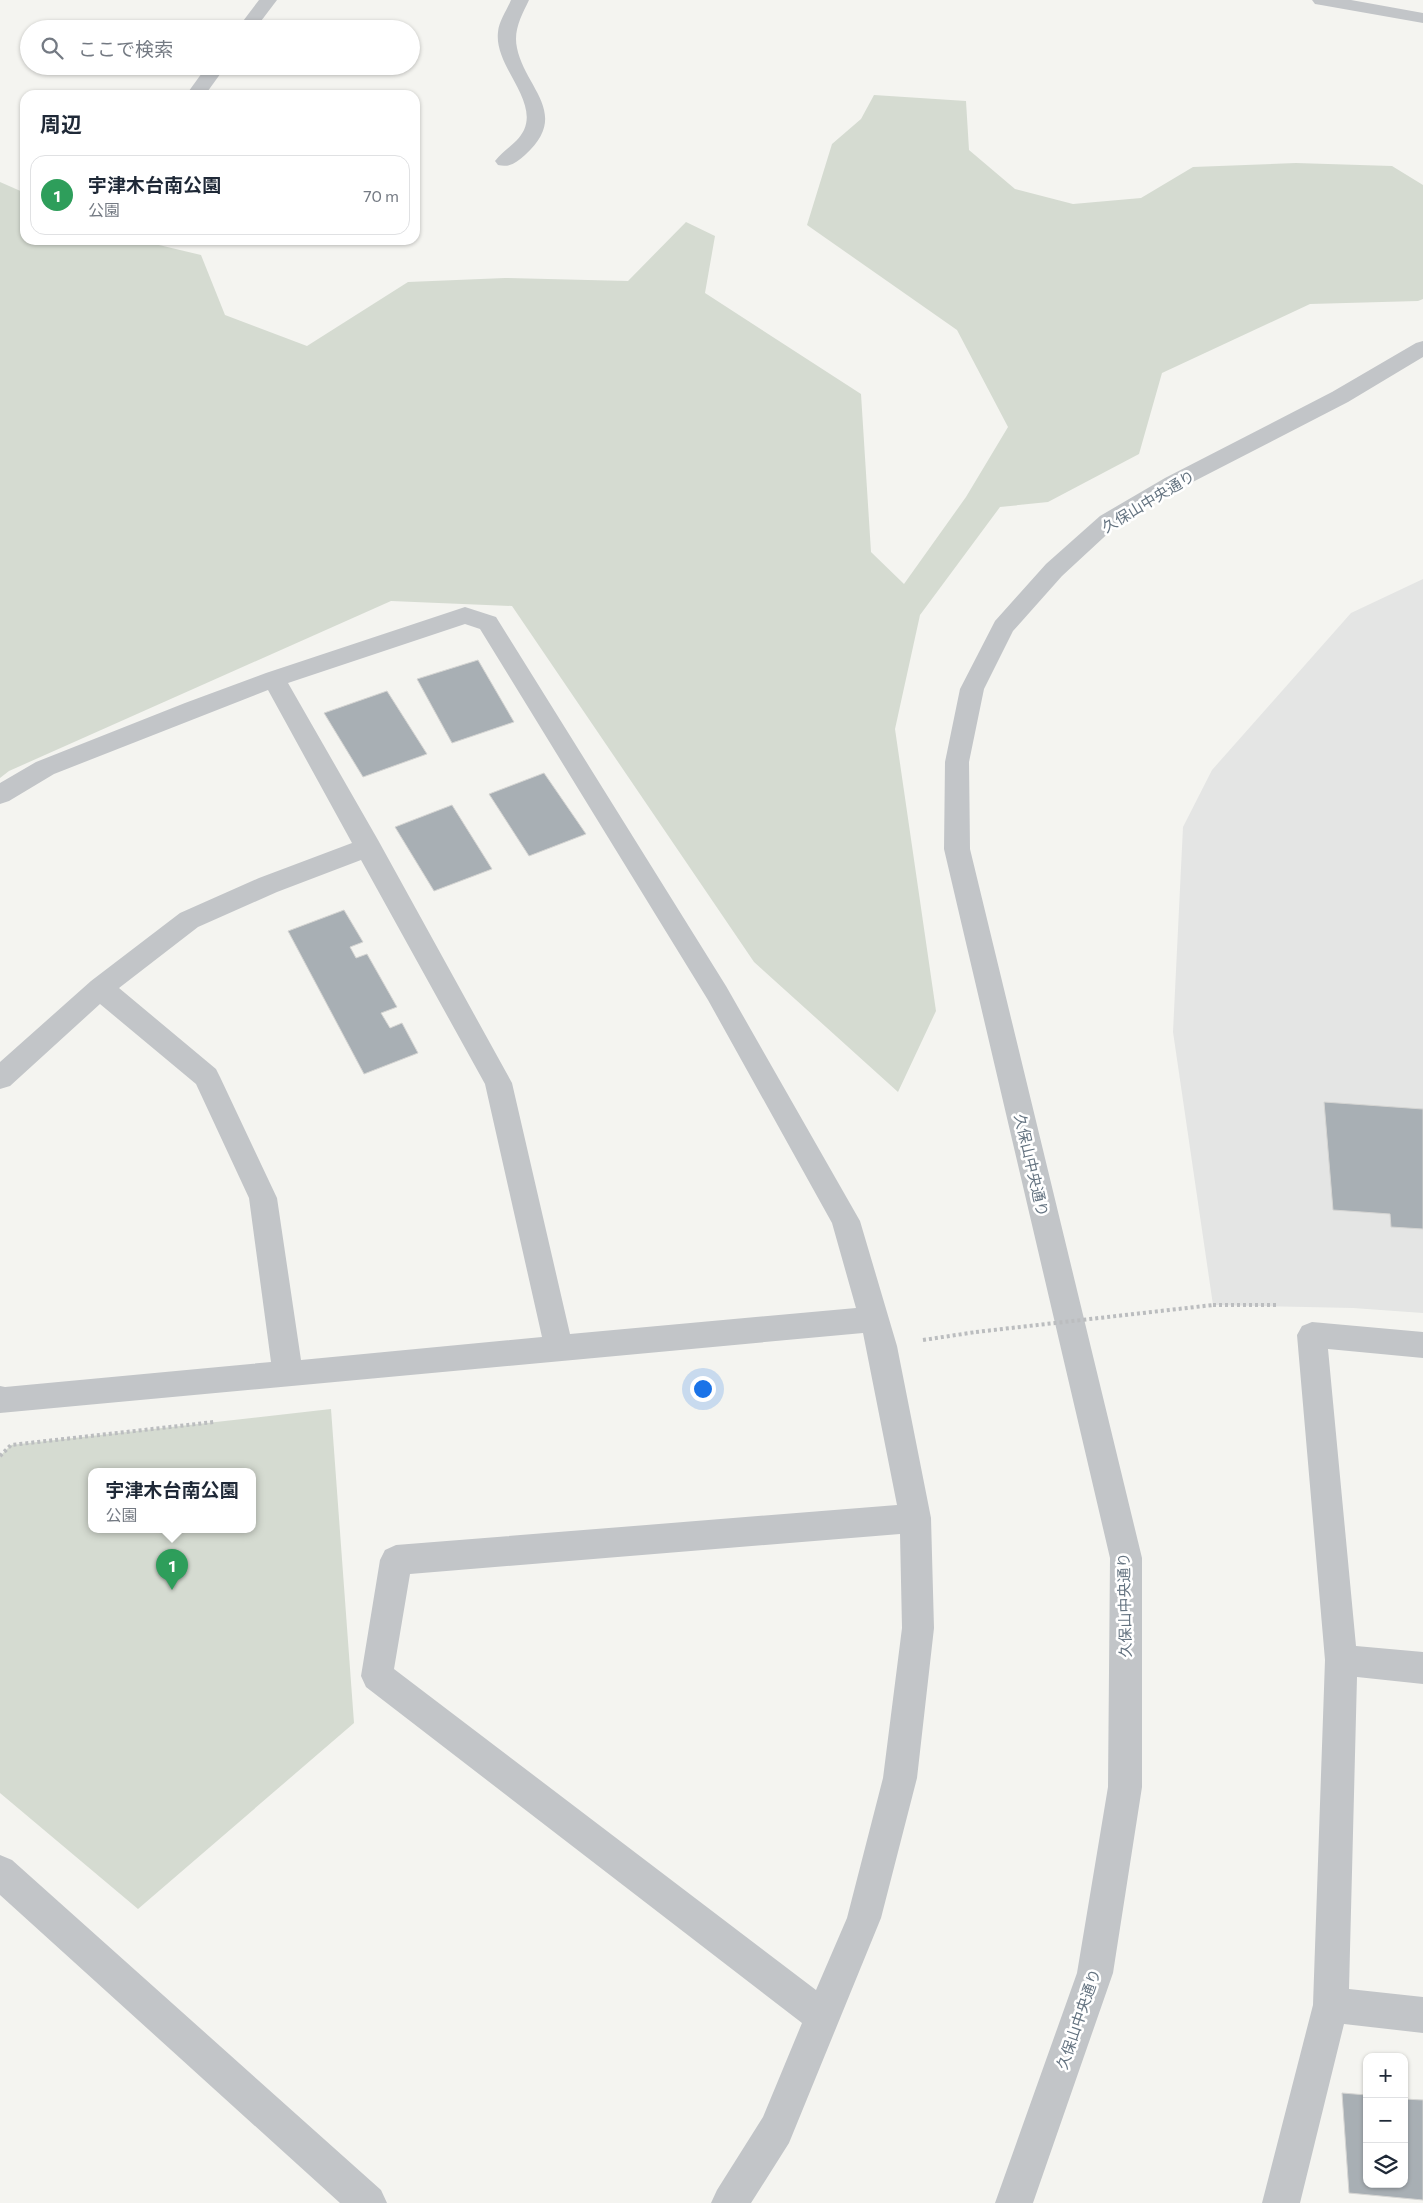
<!DOCTYPE html>
<html lang="ja">
<meta charset="utf-8">
<style>
body{margin:0;font-family:Commissioner,"Noto Sans JP",sans-serif;background:#f2f2f3;color:#1f2937}
.controls{position:absolute;right:15px;bottom:15px;display:grid;overflow:hidden;border-radius:10px;box-shadow:0 1px 4px #0004}
.controls button{width:45px;height:45px;display:grid;place-items:center;padding:0;border:0;border-bottom:1px solid #e0e1e3;background:#fff;color:#1f2937;font:25px sans-serif}
.you{position:absolute;left:702px;top:1388px;width:18px;height:18px;margin:-12px;border:4px solid #fff;border-radius:50%;background:#1a73e8;box-shadow:0 0 0 8px #1a73e833}
.badge{display:grid;place-items:center;width:32px;height:32px;border-radius:50%;background:#db5529;color:#fff;font-size:16px;font-weight:700}
.pin{position:absolute;translate:-50% -41px;filter:drop-shadow(0 1px 2px #0008)}
.pin::after{content:'';position:absolute;top:26px;width:18px;height:15px;background:inherit;clip-path:polygon(0 0,100% 0,50% 100%)}
.popup{position:absolute;left:88px;top:1468px;width:168px;height:65px;box-sizing:border-box;display:grid;place-content:center;border-radius:10px;background:#fff;filter:drop-shadow(0 1px 4px #0005);font-size:16px;white-space:nowrap;color:#747a83}
.popup b{font-size:19px;color:#1f2937}
.popup::after{content:'';position:absolute;left:50%;top:100%;margin-left:-10px;border:10px solid transparent;border-top-color:#fff}
.list{margin:0;padding:0;list-style:none}
h2{display:flex;justify-content:space-between;align-items:center;height:65px;margin:0;padding:0 20px;font-size:21px}
h2 small{font-size:16px;font-weight:400;color:#747a83}
.list li{display:grid;grid-template-columns:32px 1fr auto;gap:15px;align-items:center;box-sizing:border-box;height:80px;margin:0 10px 10px;padding:0 10px;border:1px solid #e0e1e3;border-radius:15px}
.list b{display:block;font-size:19px;white-space:nowrap}
.list p{margin:0;font-size:16px;white-space:nowrap;color:#747a83}
.list em{font-size:16px;font-style:normal;color:#747a83}
.icon{flex:none;width:28px;height:28px;fill:none;stroke:currentColor;stroke-width:2;stroke-linecap:round;stroke-linejoin:round}
.map{position:relative;flex:none;width:1423px;height:2203px;overflow:hidden}
.search{position:absolute;background:#fff;box-shadow:0 1px 4px #0004;left:20px;top:20px;width:400px;height:55px;display:flex;align-items:center;gap:12px;box-sizing:border-box;padding:0 18px;border-radius:28px;color:#747a83;font-size:19px}
.panel{position:absolute;background:#fff;box-shadow:0 1px 4px #0004;left:20px;top:90px;width:400px;height:155px;border-radius:15px}
.map>svg:first-child{display:block}
.built{fill:#e4e5e4}
.green{fill:#d5dbd1;fill-rule:evenodd}
.building{fill:#a8afb4;stroke:#d5d5d3}
.lines{fill:none;stroke-linecap:round;stroke-linejoin:round}
.path{stroke:#bbbdbf;stroke-width:4;stroke-dasharray:3 3;stroke-linecap:butt}
.minor{fill:#c2c5c8;fill-rule:evenodd}
.path-bridge{stroke:#bbbdbf;stroke-width:4;stroke-dasharray:3 3;stroke-linecap:butt}
.labels{text-anchor:middle;dominant-baseline:central;stroke-width:5;stroke-linejoin:round;paint-order:stroke}
.street-label{font-size:15px;fill:#647380;stroke:#fff}
</style>
<div class="map">
<svg width="1423" height="2203" viewBox="0 0 1423 2203">
<rect width="100%" height="100%" fill="#f4f4f0"/>
<path class="built" d="M1423,579v734l-70,-5 -140,-3 -40,-273 10,-205 29,-57 139,-157z"/>
<path class="green" d="M874,95l92,6 3,49 46,39 58,15 68,-6 52,-31 103,-4 96,3 31,19v114l-5,2 -108,3 -148,69 -23,81 -91,48 -48,5 -80,108 -25,114 41,282 -38,81 -144,-130 -242,-356 -121,-5 -382,170 -9,7v-596l25,11v47h113l63,15 24,60 82,31 101,-64 97,-4 123,3 58,-59 29,14 -10,57 156,101 10,158 33,32 62,-87 42,-70 -51,-97 -150,-105 25,-81 29,-25z
M331,1409l23,314 -216,186 -138,-116v-337l11,-11zM92,1471h160v58h-160z"/>
<path class="building" d="M478,660l36,62 -62,21 -35,-64z
M387,691l40,63 -64,23 -39,-64z
M544,773l42,61 -57,22 -40,-62z
M452,805l40,64 -58,22 -39,-64z
M344,910l19,32 -13,5 6,11 11,-4 30,53 -16,6 9,15 12,-5 16,30 -54,21 -76,-143z
M1324,1102l99,7v120l-32,-2 -1,-13 -57,-4z
M1342,2093l25,2v89h37v-85l19,1v100l-74,-7z"/>
<g class="lines">
<path class="path" d="M1213,1305h66
M923,1340l53,-8
M0,1456l11,-11 203,-23"/>
<path class="minor" d="M259,0h18l-22,29h-18z
M511,0h18c-7,15 -16,30 -12,48 8,40 54,66 8,107 -8,7 -15,13 -27,10l-3,-4c9,-12 22,-17 29,-31 14,-31 -30,-64 -26,-98 1,-11 9,-22 13,-32z
M1312,0h39l72,13v10l-102,-18 -6,-1z
M207,66h19l-21,29h-19z
M1423,341v16l-75,45 -167,86 -65,38 -54,50 -49,55 -29,58 -15,73 1,87 172,709v229l-29,186 -80,230h-38l82,-230 31,-186 2,-229 -166,-709 1,-87 15,-73 35,-68 51,-57 54,-48 65,-38 167,-86 84,-49z
M465,607l31,10 230,369 134,235 37,125 34,172 3,110 -17,150 -36,140 -92,225 -38,60h-40l6,-13 46,-73 39,-94 -436,-336 -5,-11 19,-116 5,-10 11,-5 501,-40 -34,-172 -863,80v-27l5,1 266,-25 -22,-164 -53,-114 -96,-80 -90,82 -10,3v-27l91,-81 89,-68 79,-35 93,-35 -84,-153 -214,84 -45,27 -9,3v-21l36,-21 149,-59 81,-30zM465,624l15,5 228,371 124,223 24,85 -286,26 -58,-251 -134,-243 -90,-157zM361,860l124,224 57,253 -241,23 -24,-162 -57,-121 -4,-8 -97,-81 79,-61 79,-35zM900,1534l2,94 -19,150 -36,140 -31,72 -422,-321 16,-95z
M1312,1322l111,10v26l-95,-9 28,297 67,6v32l-66,-7 -8,312 74,8v36l-79,-9 -44,179h-38l51,-198 12,-345 -28,-325 5,-9z
M0,1855l12,5 369,330 6,13h-47l-340,-308z"/>
<path class="path-bridge" d="M976,1332l237,-27"/>
</g>
<g class="labels">
<g class="street-label">
<text transform="translate(1148 501) rotate(-31)">久保山中央通り</text>
<text transform="translate(1032 1165) rotate(77)">久保山中央通り</text>
<text transform="translate(1124 1605) rotate(-91)">久保山中央通り</text>
<text transform="translate(1078 2019) rotate(-71)">久保山中央通り</text>
</g>
</g>
</svg>
<div class="controls">
<button>+</button>
<button>−</button>
<button><svg class="icon" aria-label="layers" viewBox="0 0 24 24"><path d="M12 4l9 5-9 5-9-5zM3 14l9 5 9-5"/></svg></button>
</div>
<div class="you"></div>
<div class="pin badge" style="left:172px;top:1590px;background:#2e9e5b">1</div>
<div class="popup"><b>宇津木台南公園</b>公園</div>
<div class="search"><svg class="icon" aria-label="search" viewBox="0 0 24 24"><circle cx="10" cy="10" r="6"/><path d="M15 15l6 6"/></svg>ここで検索</div>
<section class="panel">
<h2>周辺<small></small></h2>
<ul class="list">
<li><span class="badge" style="background:#2e9e5b">1</span><div><b>宇津木台南公園</b><p>公園</p></div><em>70 m</em></li>
</ul>
</section>
</div>
